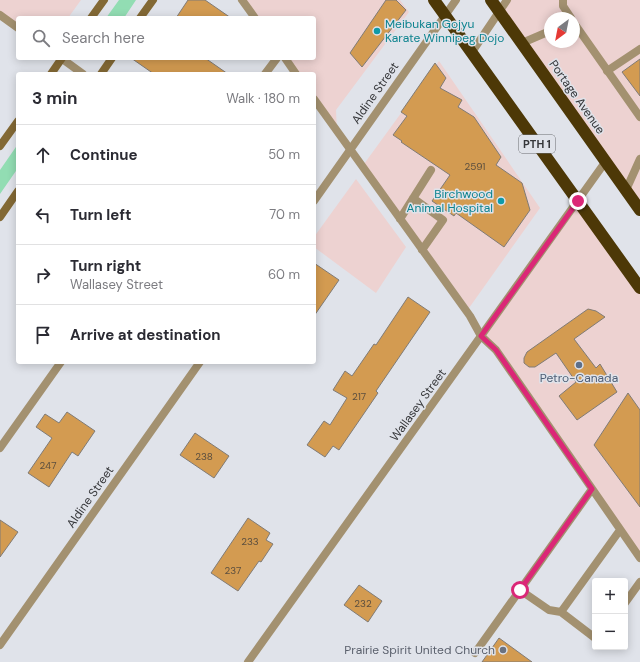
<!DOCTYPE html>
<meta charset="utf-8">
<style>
body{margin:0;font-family:"DM Sans",sans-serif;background:#f2f2f3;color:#2b2b33}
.controls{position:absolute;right:12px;bottom:12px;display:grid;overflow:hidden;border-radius:4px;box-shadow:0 2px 10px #0003}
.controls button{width:36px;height:36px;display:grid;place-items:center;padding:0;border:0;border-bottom:1px solid #e1e1e2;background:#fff;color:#2b2b33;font:20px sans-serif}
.compass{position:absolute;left:544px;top:12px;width:36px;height:36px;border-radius:50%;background:#fff;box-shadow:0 2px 10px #0003;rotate:212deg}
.stop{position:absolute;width:12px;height:12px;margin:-9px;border:3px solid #db2777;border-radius:50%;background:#fff}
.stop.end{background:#db2777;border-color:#fff;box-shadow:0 1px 4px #0008}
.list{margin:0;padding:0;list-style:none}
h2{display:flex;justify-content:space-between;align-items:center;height:52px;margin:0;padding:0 16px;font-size:17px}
h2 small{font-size:13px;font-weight:400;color:#7c7c81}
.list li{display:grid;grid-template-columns:26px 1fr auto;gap:12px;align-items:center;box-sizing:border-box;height:60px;padding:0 16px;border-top:1px solid #e1e1e2}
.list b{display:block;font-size:15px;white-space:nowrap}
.list p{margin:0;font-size:13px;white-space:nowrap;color:#7c7c81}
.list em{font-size:13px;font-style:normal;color:#7c7c81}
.icon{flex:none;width:22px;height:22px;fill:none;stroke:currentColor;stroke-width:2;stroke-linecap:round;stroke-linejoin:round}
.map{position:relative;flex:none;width:640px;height:662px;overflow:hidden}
.search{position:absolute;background:#fff;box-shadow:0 2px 10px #0003;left:16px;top:16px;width:300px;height:44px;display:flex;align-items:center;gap:10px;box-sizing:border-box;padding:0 14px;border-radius:4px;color:#7c7c81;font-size:15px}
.panel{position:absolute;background:#fff;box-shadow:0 2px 10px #0003;left:16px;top:72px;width:300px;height:292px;border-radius:4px}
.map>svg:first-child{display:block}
.commercial{fill:#edd2d1;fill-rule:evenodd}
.green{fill:#92ddb3}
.building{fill:#d39b51;stroke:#807b76}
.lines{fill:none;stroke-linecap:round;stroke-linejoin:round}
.lane{stroke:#a39170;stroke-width:8}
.street{stroke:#a39170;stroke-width:8}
.secondary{stroke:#836935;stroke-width:8}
.highway{stroke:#4d3807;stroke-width:12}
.route{stroke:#db2777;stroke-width:5}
.culture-dot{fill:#0f9aa8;stroke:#e0e3ea;stroke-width:1.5}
.service-dot{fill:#5c6f8a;stroke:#e0e3ea;stroke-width:1.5}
.worship-dot{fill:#6b7280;stroke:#e0e3ea;stroke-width:1.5}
.labels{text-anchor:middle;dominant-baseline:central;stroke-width:3;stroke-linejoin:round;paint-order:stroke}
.number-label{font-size:10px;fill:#5c4f3f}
.shield{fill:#e0e3ea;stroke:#686a6e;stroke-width:1}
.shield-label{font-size:11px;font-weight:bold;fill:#353639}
.culture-label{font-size:12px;fill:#0d838f;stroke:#e0e3ea;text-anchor:start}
.street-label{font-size:12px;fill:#353639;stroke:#e0e3ea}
.service-label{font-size:12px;fill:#4e5e75;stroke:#e0e3ea}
.worship-label{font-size:12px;fill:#5b616d;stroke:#e0e3ea;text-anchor:end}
</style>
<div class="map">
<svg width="640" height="662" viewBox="0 0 640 662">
<rect width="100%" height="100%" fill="#e0e3ea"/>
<path class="commercial" d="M0,0h81l-13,18h-50v9l-18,-13z
M243,0h157l9,12 -73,98 1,22 -23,-34v-24h-17l-11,-16h28v-40h-58z
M507,0h133v210l-141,-199zM550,18h24v24h-24z
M439,61l101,147 -71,100 -105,-144z
M356,179l50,68 -30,46 -62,-46v-10z
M578,201l62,87v270l-159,-222z"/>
<path class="green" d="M119,0h17l-12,18h-18z
M18,144v24l-18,26v-24z"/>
<path class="building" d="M188,0h17l26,18h-55z
M386,0h10l10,10 -44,57 -12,-14z
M131,58h74l23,16h-74z
M640,59v37l-18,-24z
M435,63l11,15 -6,10 22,12 -4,7 16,10 27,40 -5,8 26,18 8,27 -26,37 -48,-34 -2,3 -22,-15 18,-26 -49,-33 1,-1 -9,-6 14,-19 -6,-4z
M314,263l25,17 -25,36z
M408,297l22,15 -54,79 2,2 -39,57 -6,-4 -8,11 -18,-12 17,-24 6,4 17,-27 -14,-8 12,-19 7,5 22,-32 2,1z
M588,309l8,2 9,6 -31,22 22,29 4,-4 17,28 -40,28 -18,-24 17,-14 -20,-29 -21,14h-6l-5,-4v-5l3,-6z
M628,393l12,17v97l-46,-62z
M67,412l28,19 -17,25 -6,-4 -23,35 -21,-14 24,-35 -16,-11 9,-13 14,9z
M195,433l34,23 -15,22 -34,-23z
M248,518l22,15 -4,7 7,4 -12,18 -2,-1 -21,30 -27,-18z
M0,520l18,12 -18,25z
M359,585l23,16 -14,21 -24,-17z
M499,638l33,24h-50z"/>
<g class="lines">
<path class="lane" d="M242,0l13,18
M563,0v6l8,12
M0,15l18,13
M574,23l66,94
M522,43l28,-12
M61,58l22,16
M285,58l11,16
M607,71l33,-22
M265,74l12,-16
M314,99l156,217 11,20 15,14 144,208
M626,190l14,-31
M413,198l30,22 -21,30
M400,219l31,-49
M0,448l61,-86
M592,489l-72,101 29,20 12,2 34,26
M625,603l15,-21
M561,612l59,-82
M475,653l45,-63"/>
<path class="street" d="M472,52l35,-52
M314,201l142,-201
M0,645l200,-283
M248,662l358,-501"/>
<path class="secondary" d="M91,18l13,-18
M140,18l13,-18
M51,74l11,-16
M101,74l11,-16
M0,146l18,-25
M0,217l18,-26"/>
<path class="highway" d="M434,0l206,288
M491,0l149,210"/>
</g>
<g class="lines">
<path class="route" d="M520,590l72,-101 -96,-139 -15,-14 97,-135"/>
</g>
<g class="culture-dot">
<circle cx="377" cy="31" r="4"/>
<circle cx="501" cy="201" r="4"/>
</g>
<circle class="service-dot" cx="579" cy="365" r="4"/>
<circle class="worship-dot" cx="503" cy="650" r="4"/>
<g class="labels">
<g class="number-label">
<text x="475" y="166">2591</text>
<text x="359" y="396">217</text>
<text x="204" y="456">238</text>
<text x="48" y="465">247</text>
<text x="250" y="541">233</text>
<text x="233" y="570">237</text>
<text x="363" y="603">232</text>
</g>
<rect class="shield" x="519" y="135" width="36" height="18" rx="3"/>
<g class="shield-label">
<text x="537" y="144">PTH 1</text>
</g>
<g class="culture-label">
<text x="385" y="24">Meibukan Gojyu<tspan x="385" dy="14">Karate Winnipeg Dojo</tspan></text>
<text x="493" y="194" text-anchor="end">Birchwood<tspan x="493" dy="14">Animal Hospital</tspan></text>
</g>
<g class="street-label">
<text transform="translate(375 93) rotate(-55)">Aldine Street</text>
<text transform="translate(577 97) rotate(55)">Portage Avenue</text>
<text transform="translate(418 405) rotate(-54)">Wallasey Street</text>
<text transform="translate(90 497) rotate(-55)">Aldine Street</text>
</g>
<g class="service-label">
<text x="579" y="378">Petro-Canada</text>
</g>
<g class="worship-label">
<text x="495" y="650">Prairie Spirit United Church</text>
</g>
</g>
</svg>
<div class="controls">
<button>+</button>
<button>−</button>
</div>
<svg class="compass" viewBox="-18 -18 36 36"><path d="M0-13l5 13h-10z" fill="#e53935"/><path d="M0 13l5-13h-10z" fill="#7c7c81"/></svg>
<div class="stop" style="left:520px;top:590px"></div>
<div class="stop end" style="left:578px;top:201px"></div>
<div class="search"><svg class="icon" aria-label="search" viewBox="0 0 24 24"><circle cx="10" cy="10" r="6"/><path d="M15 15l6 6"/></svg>Search here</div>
<section class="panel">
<h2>3 min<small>Walk · 180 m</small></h2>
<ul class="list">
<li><svg class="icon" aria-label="ahead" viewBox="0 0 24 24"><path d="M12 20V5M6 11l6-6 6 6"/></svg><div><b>Continue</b></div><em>50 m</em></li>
<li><svg class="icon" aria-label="left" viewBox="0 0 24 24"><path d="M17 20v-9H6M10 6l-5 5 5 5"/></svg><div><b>Turn left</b></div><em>70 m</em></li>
<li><svg class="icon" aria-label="right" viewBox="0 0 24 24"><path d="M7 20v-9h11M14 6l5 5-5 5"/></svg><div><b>Turn right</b><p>Wallasey Street</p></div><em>60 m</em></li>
<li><svg class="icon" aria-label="arrive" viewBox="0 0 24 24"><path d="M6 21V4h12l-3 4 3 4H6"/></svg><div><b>Arrive at destination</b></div></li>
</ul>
</section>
</div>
